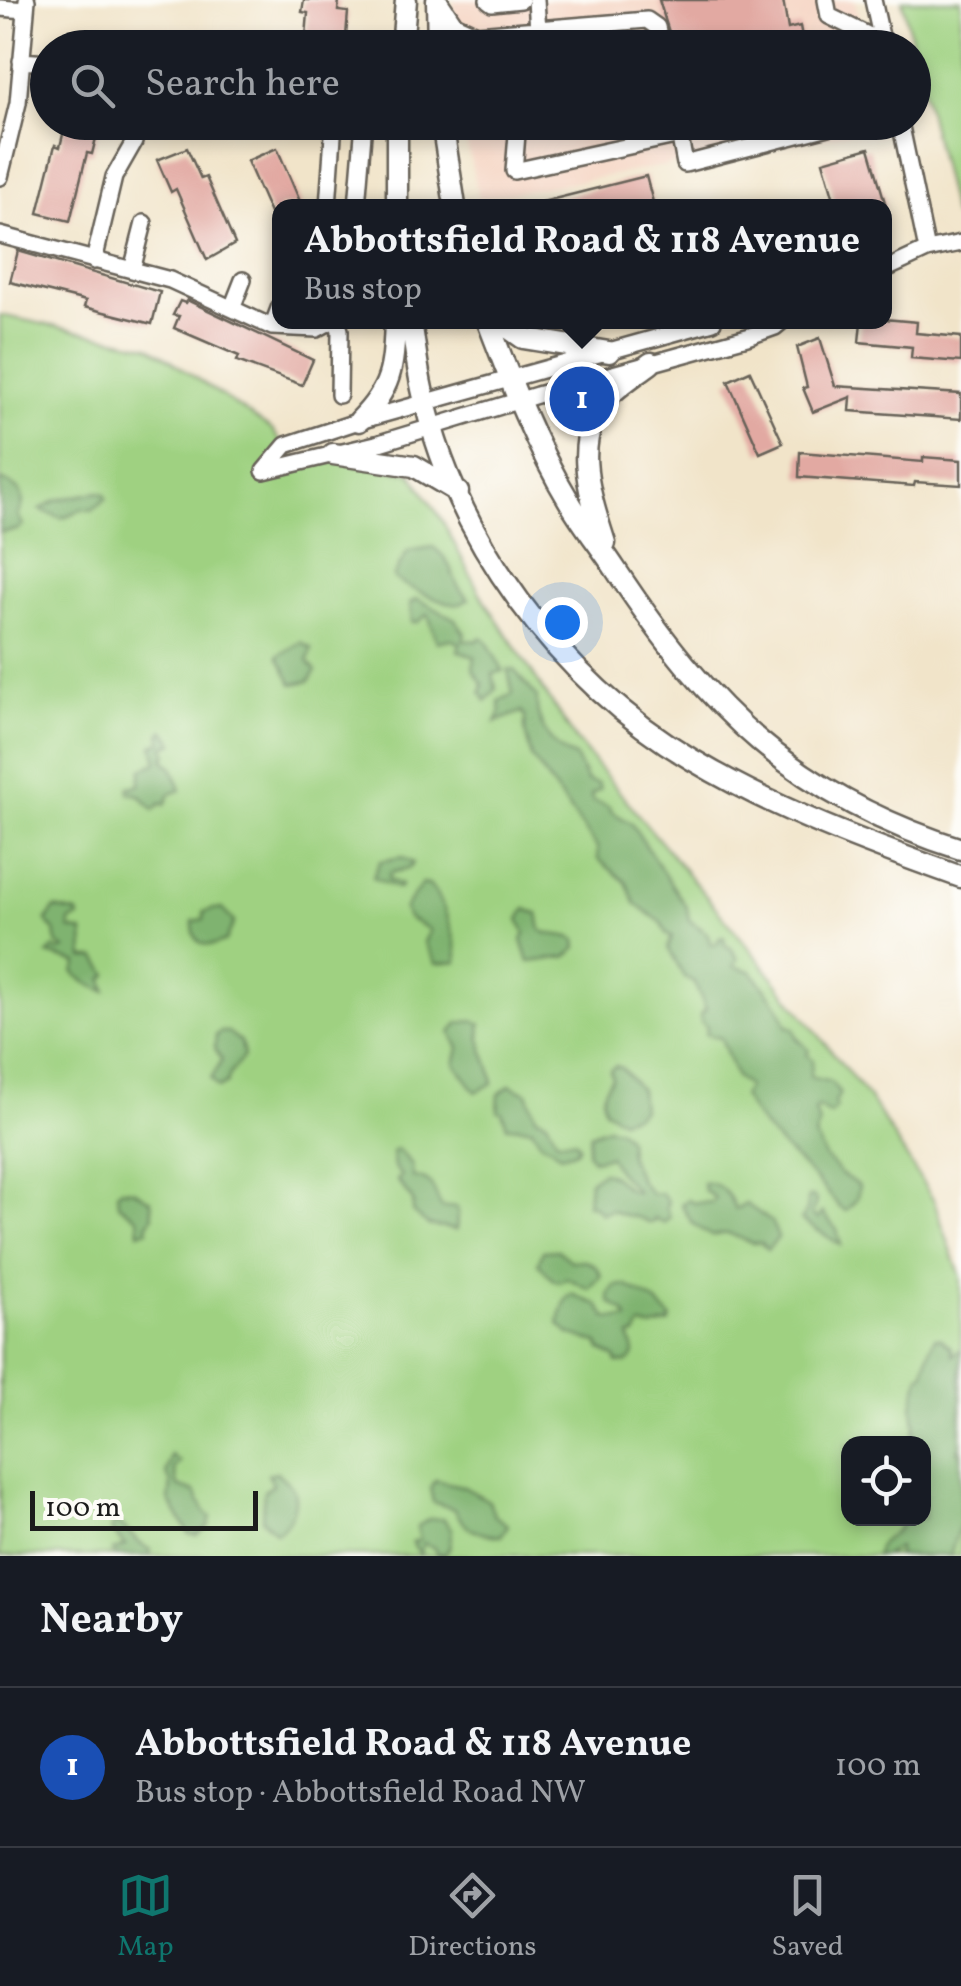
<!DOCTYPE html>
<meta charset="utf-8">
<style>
body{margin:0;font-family:Vollkorn,serif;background:#242831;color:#f1f3f6}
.controls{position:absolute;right:30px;bottom:30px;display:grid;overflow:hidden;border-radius:20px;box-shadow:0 5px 15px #0003}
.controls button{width:90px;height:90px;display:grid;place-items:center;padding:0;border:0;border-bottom:2px solid #363941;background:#171b24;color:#f1f3f6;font:50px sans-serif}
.scale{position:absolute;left:30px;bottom:25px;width:228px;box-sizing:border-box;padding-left:10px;border:5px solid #1c1c1c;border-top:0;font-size:28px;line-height:35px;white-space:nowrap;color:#1c1c1c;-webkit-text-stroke:8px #fdfcf7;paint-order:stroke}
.you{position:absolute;left:562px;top:622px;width:35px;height:35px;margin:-25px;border:8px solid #fff;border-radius:50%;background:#1a73e8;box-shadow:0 0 0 15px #1a73e833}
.badge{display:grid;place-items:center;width:65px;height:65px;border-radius:50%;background:#0f766e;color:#fff;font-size:32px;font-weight:700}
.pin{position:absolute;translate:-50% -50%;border:5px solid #fff;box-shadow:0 2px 10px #0006}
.popup{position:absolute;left:272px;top:199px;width:620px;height:130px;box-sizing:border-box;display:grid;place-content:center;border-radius:20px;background:#171b24;filter:drop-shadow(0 2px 8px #0005);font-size:32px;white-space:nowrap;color:#9ea1a6}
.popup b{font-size:38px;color:#f1f3f6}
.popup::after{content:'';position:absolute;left:50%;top:100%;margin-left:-20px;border:20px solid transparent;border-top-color:#171b24}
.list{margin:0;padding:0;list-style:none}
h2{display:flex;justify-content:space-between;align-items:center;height:130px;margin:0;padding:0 40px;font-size:42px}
h2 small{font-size:32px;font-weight:400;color:#9ea1a6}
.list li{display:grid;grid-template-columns:65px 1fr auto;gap:30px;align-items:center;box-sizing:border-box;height:160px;padding:0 40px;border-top:2px solid #363941}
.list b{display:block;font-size:38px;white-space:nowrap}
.list p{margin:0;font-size:32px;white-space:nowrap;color:#9ea1a6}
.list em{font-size:32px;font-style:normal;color:#9ea1a6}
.icon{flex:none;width:55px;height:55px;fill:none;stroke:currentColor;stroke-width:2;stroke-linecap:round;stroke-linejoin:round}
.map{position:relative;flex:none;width:961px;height:1556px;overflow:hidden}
.search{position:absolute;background:#171b24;box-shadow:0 5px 15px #0003;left:30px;right:30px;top:30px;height:110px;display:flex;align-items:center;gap:25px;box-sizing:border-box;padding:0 35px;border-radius:55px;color:#9ea1a6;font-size:38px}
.sheet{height:290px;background:#171b24}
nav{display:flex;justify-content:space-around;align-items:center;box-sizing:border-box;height:140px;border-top:2px solid #363941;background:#171b24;font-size:28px;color:#9ea1a6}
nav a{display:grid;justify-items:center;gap:5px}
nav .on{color:#0f766e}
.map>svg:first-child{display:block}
.built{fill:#f5d3c1}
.green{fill:#9fd181;stroke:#5e764e;stroke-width:2.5;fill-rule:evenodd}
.forest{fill:#7fb36f;stroke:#4e6846;stroke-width:2.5}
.building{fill:#e2a9a2}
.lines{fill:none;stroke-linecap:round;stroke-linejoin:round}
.minor-casing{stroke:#676259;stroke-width:20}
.major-casing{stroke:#676259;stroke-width:25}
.minor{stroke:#fff;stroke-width:15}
.major{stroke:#fff;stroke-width:20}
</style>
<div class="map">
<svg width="961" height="1556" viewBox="0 0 961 1556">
<rect width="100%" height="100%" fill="#fdfcf7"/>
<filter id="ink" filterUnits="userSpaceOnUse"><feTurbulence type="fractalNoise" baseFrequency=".01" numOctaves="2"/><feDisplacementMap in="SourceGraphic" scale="20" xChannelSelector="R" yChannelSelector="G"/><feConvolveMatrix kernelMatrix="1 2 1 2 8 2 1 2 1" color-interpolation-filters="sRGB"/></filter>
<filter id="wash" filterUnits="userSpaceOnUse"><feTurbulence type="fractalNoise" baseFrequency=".0048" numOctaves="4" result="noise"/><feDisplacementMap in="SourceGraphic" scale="40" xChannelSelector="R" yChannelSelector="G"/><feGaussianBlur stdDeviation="2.25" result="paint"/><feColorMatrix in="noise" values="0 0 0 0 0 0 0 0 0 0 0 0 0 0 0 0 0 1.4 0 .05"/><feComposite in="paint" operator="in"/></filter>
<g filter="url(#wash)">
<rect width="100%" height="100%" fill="#f1e4c9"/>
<path class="built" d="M454,0h401l9,47 -412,1z
M879,122l1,5 -401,72 -17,-76z"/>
<path class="green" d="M902,0h59v216h-8z
M0,315l149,31 123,84 22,29 52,3 65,11 31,47 38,73 96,147 176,211 120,151 62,99 27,77v278h-961zM848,1444h76v74h-76z"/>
<path class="forest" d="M0,480c18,5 30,17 18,35l5,10 -6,5 -17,2z
M97,492l8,2 1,5 -14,11 -10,-1 -20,9 -22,-8 16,-10z
M433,547c25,18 15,35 36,52 -7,4 -7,6 -16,5 -10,-1 -53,-19 -60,-27l15,-26z
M417,599l38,20 10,15 -2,6 14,1 4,-4 5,3 17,31 -10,3 3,15 -10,12 -5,-8 2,-9 -10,-14 2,-13 -17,-6 2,-8 -10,-4 -13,3 -9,-28 -10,8h-6l-2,-19z
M301,642l11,7 -4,12 8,10 -7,10 -16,3 -15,-28z
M508,670h6l23,27c-2,24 13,52 38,60l12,24 11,3 2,5 -9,6 1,5 16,6 4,6 19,11 56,85 2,12 18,13 4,11h6l2,-6 5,-1 1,8 6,3 7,11 -4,7 17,5c14,18 30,33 36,55l7,2 3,10 12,12 -2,5 6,5 -3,17 21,5 9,11 -5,10 2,4 -7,8 -12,-8 -3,3 4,15 -4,11 10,21 16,17 18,12 -2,13 -11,12 -7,-4c-29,-40 -72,-66 -97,-111l6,-9 -12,-10 -15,-39 -15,-4 1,-7 -6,-5v-8l5,-5 -12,-27 -10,-5 -16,-29 4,-12 -5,-2 -5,-11 -27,-20 -9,-21 -28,-23 -1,-12 -65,-89 -7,-26v-16l-4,-4 -25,10 5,-11 -2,-10 14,-7z
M164,730l10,13 -10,4 3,7 -4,5 9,8 9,23 -11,4 -5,11 -4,-2 -7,7 -14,-15 -11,-2v-6l11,-2 2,-16 15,-6 -4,-18 9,-3 -1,-7z
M402,857l11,6 -3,5 -20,5 -1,6 12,6 -3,4 -25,-12 7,-16z
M422,884l7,1c13,12 30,59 28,77l-21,2 -12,-22 6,-12 -22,-12 -4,-9z
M55,908l23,5 1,5 -9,3v8l13,3 1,26h13l11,17 -5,4 3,12c-14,-4 -22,-9 -32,-19l4,-9 -30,-9 5,-6 5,3 7,-2 -8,-5 -2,-13 -9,-10z
M214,909h8l12,13 -8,19c-19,8 -34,5 -33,-20l11,-2v-7z
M526,909l12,5 3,16c11,8 24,2 35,10l1,8 -11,9 -37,5 -7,-22 3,-7 -6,-14z
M473,1020l8,4c-4,25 11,38 12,59l-17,9 -21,-28 4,-16 -8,-15 6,-9z
M220,1032h8l13,10 3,14 -14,18 -3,9 -9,5 -7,-9 11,-19 -7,-12 1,-13z
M616,1066l6,2 18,22 2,19 -5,5 -16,5 -16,-9c-5,-13 -1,-22 7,-32l-2,-8z
M510,1085l17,8 9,23 11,5 10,19h18l4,6 -3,5 -16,4 -9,-8 -10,-4 -9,-15 -25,-2 -5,-14 -4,-1 1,-17z
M607,1127l12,2 9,10 1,16 10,24 13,15 9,-1 7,9 -2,5 4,10 -6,6 -10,-5 -1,4 -4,1c-10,-9 -25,-4 -37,-13l-11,3 -8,-8h-6l2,-24 13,-9c15,1 22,21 35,20l-20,-22 -8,-14 -16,4 -6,-8 3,-18z
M397,1149l15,15 1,13c23,2 20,15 29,31l13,-1 3,4 -2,19 -28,-5 -15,-12v-12l-16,-21 4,-4 -7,-9 -2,-15z
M703,1183c16,-2 27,12 32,26l11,-5 26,18 6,16 -11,12 -6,-7h-10l-23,-10 -17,3 -19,-13 -11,-19 7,-4 6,3 19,-1 2,-4 -11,-8z
M121,1189l13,1 17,11 2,16 -6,8 1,5 -9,3 -1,-14 -20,-15 -1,-11z
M808,1197h6l2,4 -4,14 7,4 3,-7 15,18 4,15 -40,-25 6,-10z
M558,1250l13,11c13,-2 25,0 30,15l-12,13 -22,-11 -7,4 -7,-2 -15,-17 5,-12z
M625,1285l30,16 16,17 -1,5 -19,5 -10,-2 -5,9 -6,1c0,11 11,17 -3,27h-10l-2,-6 -14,-7 -3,-7 -29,-9 -11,-11 8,-24 6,-5 26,11 9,13 21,1 -3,-7 -15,-10 -1,-8 6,-8z
M935,1338h5l11,9 2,8 8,-6v94l-3,8 3,3v66l-11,36h-52v-9l-14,9h-8c0,-17 18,-19 25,-31l-5,-6 28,-1v-74l-7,-1 -4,-8 2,-8 -2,-22 7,-30 4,-1c3,-12 4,-25 11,-36z
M171,1455l9,7 -6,6 4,18 17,6 11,22 5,3 -3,10 -11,8 -8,-1 -20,-34 2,-17 -5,-10z
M277,1472c4,6 15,12 17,19 4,15 -5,34 -18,42l-14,-14 2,-28 9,-6 -5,-11z
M435,1480l27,6 27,15 5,14 14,10 -7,11c-24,-1 -36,-7 -47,-27l-21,-7 -3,-14z
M443,1518l9,12 -3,19 -5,5 -8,-1 -2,-5 -10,-5 -4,11 -8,-12 8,-3 -3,-12 12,-8z
M115,1522c15,7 21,23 36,28l-2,6h-33l-4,-5 13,-5 -14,-16z"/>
<g id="blocks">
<path class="building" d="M304,0h35l-1,11 10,1 -3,36h-40l3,-35 -6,-1z
M659,0h124l5,29 12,-3 4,22h-130z
M66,122h34l-8,32 -5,-1 -17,68 -32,-8 17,-68 5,2z
M693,122h56v6l-53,11z
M187,148l14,31 5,-2 29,67 -28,16 -31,-71 -5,3 -14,-32z
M277,148l25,58h-22v30l-33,-75z
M869,148l17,58h-50l-13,-45z
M646,176l8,30h-112v-4z
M18,251l142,41 -8,32 -68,-17 2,-6 -76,-19z
M187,300l126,60 -11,25 -65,-24 2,-5 -65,-28 5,-12 -6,-1 7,-14 5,2z
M884,319l33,3 -1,11 45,4v25l-50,-4 1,-11 -53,-5 2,-20z
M820,338l15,48 126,8v25l-111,-8 1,-14 -38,15 -10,-24 4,-1 -10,-40z
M750,371l33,72 -23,10 -32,-72z
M800,452l123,10v-5l38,3v25l-46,-3 -1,4 -115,-9z"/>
</g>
</g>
<g filter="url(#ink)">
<use href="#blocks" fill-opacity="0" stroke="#676259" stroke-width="2.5"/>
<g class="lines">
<g class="minor-casing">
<path id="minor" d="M439,0l16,24 22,10 170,-14 10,7 5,21
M488,0l4,3 29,-3
M536,0l2,30
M826,0l3,16 53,26
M873,0l10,45
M0,8l26,2
M404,30l20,18
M21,61l27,2
M518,122l-4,49 166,-36
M677,122l8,42 163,-42
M900,122l27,128
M0,177l18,-74 9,-103
M328,206l6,-84
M357,206l7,-84
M0,235l170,45 102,47 45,2 13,-7
M94,261l20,-84 20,-35 1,-20
M132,270l12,-47
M884,270l43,-20 34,-7
M232,308l11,-28
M337,322l3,8 -1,65
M713,322l-354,99 -73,24 -22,26 112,-27 161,-49 210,-58 28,-10 6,-5
M272,327l8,-21"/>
</g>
<g class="major-casing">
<path id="major" d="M437,0l1,48
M402,48l4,-48
M397,122v84
M442,122l13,84
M411,322c4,22 6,45 11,67 32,150 138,292 269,370 85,51 177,85 270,118
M488,322c23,60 47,123 81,179 14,24 32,46 47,69 93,141 181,227 345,279
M500,322l23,16 86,14
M359,421c34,-34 34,-54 36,-99
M333,454l81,12 44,26
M605,543c-16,-50 -36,-109 7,-150 12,-11 26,-20 39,-30"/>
</g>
<use href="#minor" class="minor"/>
<use href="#major" class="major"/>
</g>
</g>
</svg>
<div class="controls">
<button><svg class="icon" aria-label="locate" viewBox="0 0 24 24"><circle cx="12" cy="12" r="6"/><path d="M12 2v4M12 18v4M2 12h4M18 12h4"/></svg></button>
</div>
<div class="scale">100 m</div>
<div class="you"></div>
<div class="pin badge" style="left:582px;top:399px;background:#1a4fb4">1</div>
<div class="popup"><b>Abbottsfield Road &amp; 118 Avenue</b>Bus stop</div>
<div class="search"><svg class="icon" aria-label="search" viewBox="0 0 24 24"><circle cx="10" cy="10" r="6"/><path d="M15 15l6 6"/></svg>Search here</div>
</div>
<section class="sheet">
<h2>Nearby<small></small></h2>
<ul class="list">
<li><span class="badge" style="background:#1a4fb4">1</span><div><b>Abbottsfield Road &amp; 118 Avenue</b><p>Bus stop · Abbottsfield Road NW</p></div><em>100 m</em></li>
</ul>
</section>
<nav>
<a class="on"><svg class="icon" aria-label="map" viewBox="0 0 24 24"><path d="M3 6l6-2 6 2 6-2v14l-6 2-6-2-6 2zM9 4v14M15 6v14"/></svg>Map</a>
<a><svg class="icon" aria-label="directions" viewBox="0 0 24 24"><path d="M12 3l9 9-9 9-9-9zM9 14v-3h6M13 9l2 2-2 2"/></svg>Directions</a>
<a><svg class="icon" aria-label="saved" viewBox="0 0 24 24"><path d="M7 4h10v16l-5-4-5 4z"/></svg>Saved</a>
</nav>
